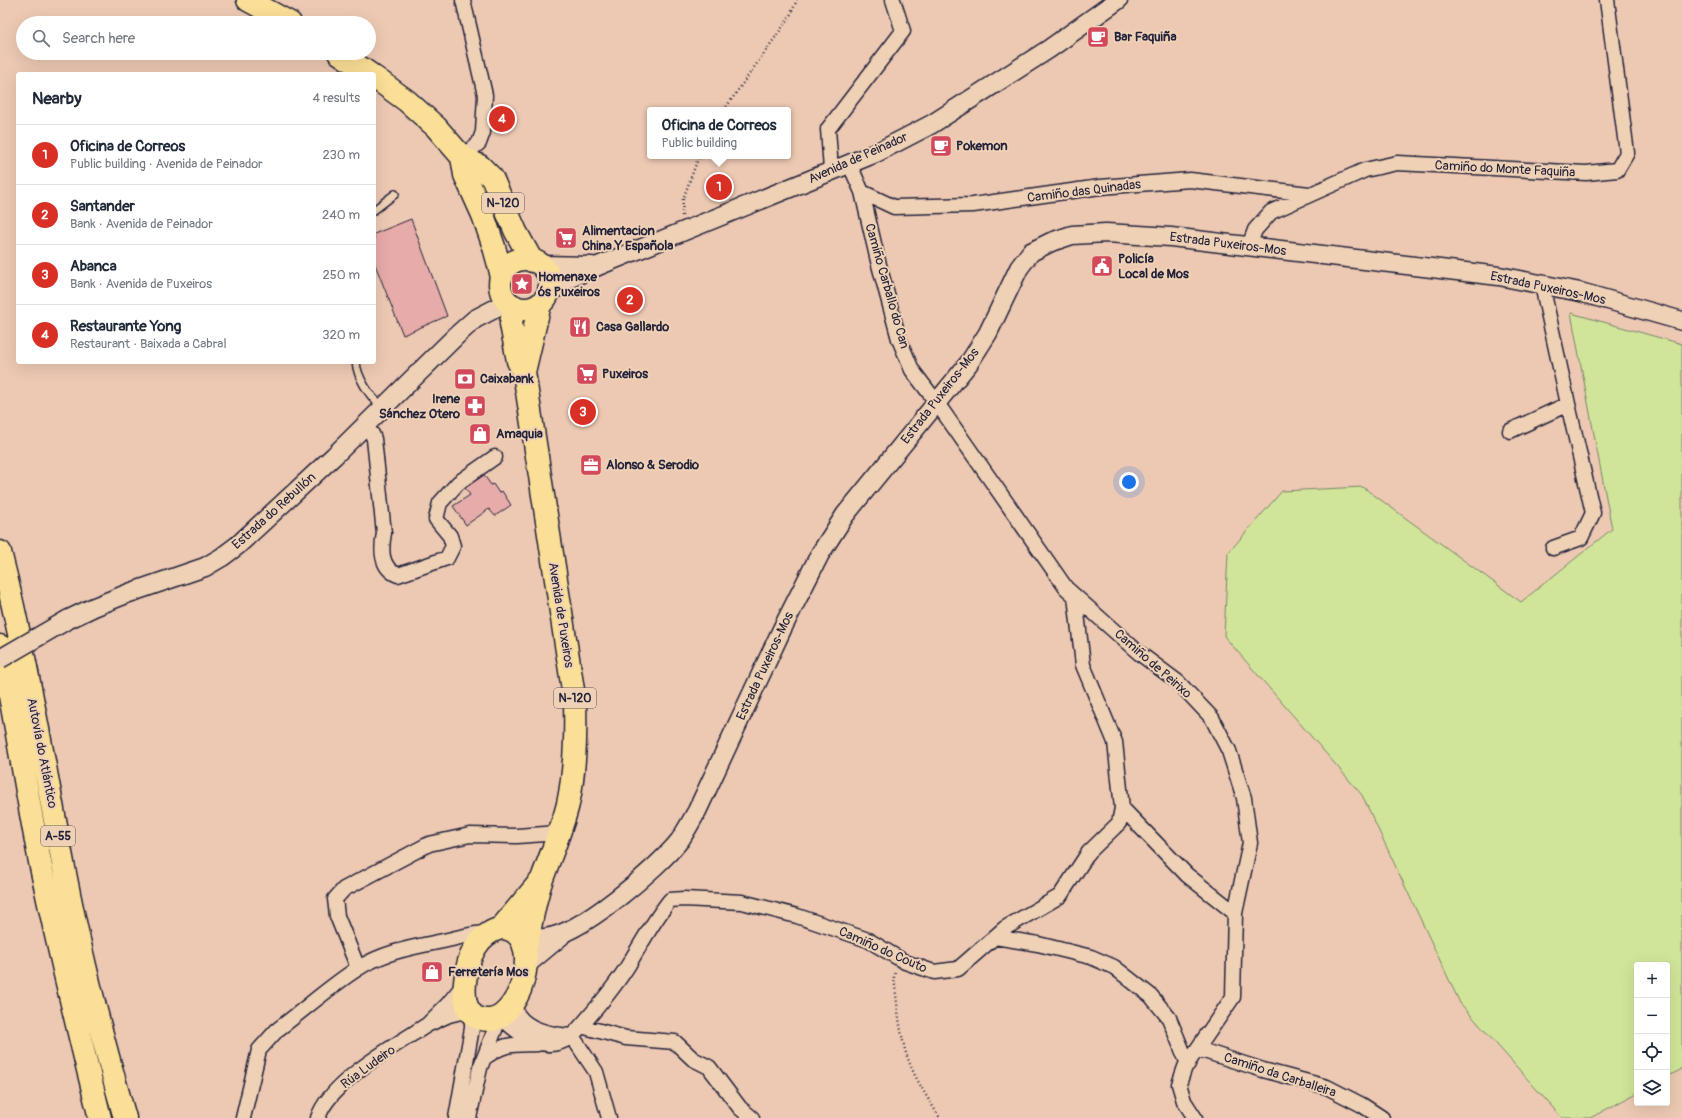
<!DOCTYPE html>
<meta charset="utf-8">
<style>
body{margin:0;font-family:Pangolin,sans-serif;background:#f6f6f7;color:#1f2937}
.controls{position:absolute;right:12px;bottom:12px;display:grid;overflow:hidden;border-radius:4px;box-shadow:0 4px 16px #0002}
.controls button{width:36px;height:36px;display:grid;place-items:center;padding:0;border:0;border-bottom:1px solid #e0e1e3;background:#fff;color:#1f2937;font:20px sans-serif}
.you{position:absolute;left:1129px;top:482px;width:14px;height:14px;margin:-10px;border:3px solid #fff;border-radius:50%;background:#1a73e8;box-shadow:0 0 0 6px #1a73e833}
.badge{display:grid;place-items:center;width:26px;height:26px;border-radius:50%;background:#d93025;color:#fff;font-size:13px;font-weight:700}
.pin{position:absolute;translate:-50% -50%;border:2px solid #fff;box-shadow:0 1px 4px #0006}
.popup{position:absolute;left:647px;top:107px;width:144px;height:52px;box-sizing:border-box;display:grid;place-content:center;border-radius:4px;background:#fff;filter:drop-shadow(0 1px 3px #0005);font-size:13px;white-space:nowrap;color:#747a83}
.popup b{font-size:15px;color:#1f2937}
.popup::after{content:'';position:absolute;left:50%;top:100%;margin-left:-8px;border:8px solid transparent;border-top-color:#fff}
.list{margin:0;padding:0;list-style:none}
h2{display:flex;justify-content:space-between;align-items:center;height:52px;margin:0;padding:0 16px;font-size:17px}
h2 small{font-size:13px;font-weight:400;color:#747a83}
.list li{display:grid;grid-template-columns:26px 1fr auto;gap:12px;align-items:center;box-sizing:border-box;height:60px;padding:0 16px;border-top:1px solid #e0e1e3}
.list b{display:block;font-size:15px;white-space:nowrap}
.list p{margin:0;font-size:13px;white-space:nowrap;color:#747a83}
.list em{font-size:13px;font-style:normal;color:#747a83}
.icon{flex:none;width:22px;height:22px;fill:none;stroke:currentColor;stroke-width:2;stroke-linecap:round;stroke-linejoin:round}
.map{position:relative;flex:none;width:1682px;height:1118px;overflow:hidden}
.search{position:absolute;background:#fff;box-shadow:0 4px 16px #0002;left:16px;top:16px;width:360px;height:44px;display:flex;align-items:center;gap:10px;box-sizing:border-box;padding:0 14px;border-radius:22px;color:#747a83;font-size:15px}
.panel{position:absolute;background:#fff;box-shadow:0 4px 16px #0002;left:16px;top:72px;width:360px;height:292px;border-radius:4px}
.map>svg:first-child{display:block}
.green{fill:#d0e599;stroke:#79846a}
.building{fill:#e7aba9;stroke:#22223b}
.lines{fill:none;stroke-linecap:round;stroke-linejoin:round}
.service-casing{stroke:#22223b;stroke-width:10}
.minor-casing{stroke:#22223b;stroke-width:17}
.tertiary-casing{stroke:#22223b;stroke-width:21}
.trunk-casing{stroke:#22223b;stroke-width:25}
.motorway-casing{stroke:#22223b;stroke-width:25}
.path{stroke:#22223b;stroke-width:2.5;stroke-dasharray:1 3;stroke-linecap:butt}
.service{stroke:#efd1b5;stroke-width:7}
.minor{stroke:#efd1b5;stroke-width:14}
.tertiary{stroke:#efd1b5;stroke-width:18}
.trunk{stroke:#fbdf96;stroke-width:22}
.motorway{stroke:#fbdf96;stroke-width:22}
.tertiary-bridge-casing{stroke:#22223b;stroke-width:21;stroke-linecap:butt}
.tertiary-bridge{stroke:#efd1b5;stroke-width:18}
.labels{text-anchor:middle;dominant-baseline:central;stroke-width:4;stroke-linejoin:round;paint-order:stroke}
.shield{fill:#efd1b5;stroke:#605660;stroke-width:1}
.shield-label{font-size:12px;font-weight:bold;fill:#22223b}
.poi-label{font-size:13px;font-weight:bold;fill:#22223b;stroke:#efd1b5;text-anchor:start}
.street-label{font-size:13px;fill:#22223b;stroke:#efd1b5}
</style>
<div class="map">
<svg width="1682" height="1118" viewBox="0 0 1682 1118">
<rect width="100%" height="100%" fill="#edc9b3"/>
<filter id="ink" filterUnits="userSpaceOnUse"><feTurbulence type="fractalNoise" baseFrequency=".025" numOctaves="2"/><feDisplacementMap in="SourceGraphic" scale="8" xChannelSelector="R" yChannelSelector="G"/><feConvolveMatrix kernelMatrix="1 2 1 2 8 2 1 2 1" color-interpolation-filters="sRGB"/></filter>
<g filter="url(#ink)">
<path class="green" d="M1571,313l111,31v725l-15,8v-112h-30v128l-47,25h-28l-102,-115 -98,-208 -138,-159 4,-83 54,-62 81,-4 158,115 91,-73z"/>
<path class="building" d="M411,219l36,97 -44,19 -29,-73v-28z
M484,475l7,10 2,-1 6,9 3,-2 9,14 -16,11 -6,-7 -23,16 -13,-19 17,-11 -5,-7z"/>
<g class="lines">
<g class="service-casing">
<path id="service" d="M374,210l21,-16
M356,362c1,15 14,35 26,45"/>
</g>
<g class="minor-casing">
<path id="minor" d="M462,157l17,-14 4,-11 2,-37 -22,-95
M849,163l13,29 16,69 21,78 13,31 25,33 129,185 73,65 39,29 34,36 17,33 15,47 6,45 -15,70 -2,84 -48,70 -6,17 5,17 11,17
M831,170l-3,-41 75,-98 -10,-31
M862,192l32,15 79,-2 127,-18 90,-7 119,14
M1249,246l6,-16 16,-18 94,-42 32,-7 189,10 31,-3 10,-17 -20,-153
M1542,285l26,119 25,109 -12,25 -28,10
M363,426l9,8 2,5 10,94c-3,16 -4,35 14,42l49,-17 6,-12 -3,-10 -14,-17 4,-16 18,-20 37,-26
M1510,431l58,-27
M1122,808l65,67 48,38
M995,937l43,7 53,13 23,10 37,29 18,22 19,46
M358,968l-21,-52 -2,-17 9,-10 85,-45 41,-9 47,1 42,-3
M465,983l-17,21 -21,21 22,-10 20,-5
M581,1026l45,12 49,4 18,17 16,8 31,41 12,10
M1198,1049l65,21 64,17 35,18 20,13
M484,1058c22,-16 28,-13 54,-14
M243,1118l16,-68 18,-20c27,-20 52,-43 80,-61 26,-17 57,-22 86,-28 15,-3 29,-8 45,-8
M318,1118c11,-36 78,-73 109,-93
M456,1118l16,-90v-14
M469,1118l11,-50 20,-51c21,18 44,39 72,19 -17,-1 -43,-5 -54,-21 -2,-3 -3,-8 -5,-11
M609,1118l-13,-46 -24,-36c20,-22 41,-46 57,-72 13,-22 25,-44 41,-64l14,-1 58,3 55,14 71,24 37,22 29,10 24,-3 47,-41 55,-32 29,-44 30,-29 3,-15 -7,-66 -32,-77 -8,-69"/>
</g>
<g class="tertiary-casing">
<path id="tertiary" d="M541,265l51,1
M548,294l20,-15 30,-13 278,-113 56,-29 117,-75 69,-49
M67,620l27,-13 35,-14 76,-26 17,-10 16,-12 96,-89 123,-121 18,-16 33,-17
M515,932c9,3 20,7 30,6 35,-3 113,-70 135,-98 6,-9 12,-20 17,-29l86,-184 37,-73 25,-39 124,-152 19,-30 31,-65 12,-16 20,-10 21,-7 34,-2 65,4 328,39 81,16 102,29
M525,966l36,-30"/>
</g>
<g class="trunk-casing">
<path id="trunk" d="M248,0l42,23
M339,53l31,21
M374,77l33,24 29,26 26,30 18,9 12,12 24,54 16,29
M462,157l3,18 18,40 11,32 8,29
M500 284a25 25 0 1 1 50 0a25 25 0 1 1-50 0Z
M514,306l-3,18 7,37 4,8
M501,928c44,1 23,88 -11,92 -6,0 -13,-1 -17,-5 -15,-13 -7,-52 2,-67 6,-10 15,-17 26,-20z
M501,928l37,-44
M526,947c5,-22 8,-46 16,-68 9,-25 20,-50 26,-75 7,-33 8,-67 7,-101l-51,-331 16,-68"/>
</g>
<g class="motorway-casing">
<path id="motorway" d="M0,552c26,102 43,207 63,311 16,85 38,171 62,255
M0,646c16,73 26,147 41,221 18,84 38,168 59,251"/>
</g>
<path class="path" d="M724,110l65,-92 8,-18
M682,216l1,-17 16,-43
M895,973l-1,4c3,25 5,51 12,76 7,23 21,44 34,65"/>
<use href="#service" class="service"/>
<use href="#minor" class="minor"/>
<use href="#tertiary" class="tertiary"/>
<use href="#trunk" class="trunk"/>
<use href="#motorway" class="motorway"/>
<g class="tertiary-bridge-casing">
<path id="tertiary-bridge" d="M0,659l67,-39"/>
</g>
<use href="#tertiary-bridge" class="tertiary-bridge"/>
</g>
</g>
<defs>
<g id="cafe-square" transform="scale(1.15)"><rect x="-9" y="-9" width="18" height="18" rx="4" fill="#d1495b" stroke="#efd1b5"/><path d="M-5.5-4.5H6V0H3Q3 3.5 0 3.5H-2.5Q-5.5 3.5-5.5 0ZM3-3.2v2h1.7v-2ZM-6 4.5H4V6H-6Z" fill="#fff"/></g>
<g id="supermarket-square" transform="scale(1.15)"><rect x="-9" y="-9" width="18" height="18" rx="4" fill="#d1495b" stroke="#efd1b5"/><path d="M-6-5.5h2.5l.6 2H6L4.5 2H-2.5L-4.4-4H-6ZM-1.5 3.2a1.3 1.3 0 1 0 .1 0ZM3 3.2a1.3 1.3 0 1 0 .1 0Z" fill="#fff"/></g>
<g id="civic-square" transform="scale(1.15)"><rect x="-9" y="-9" width="18" height="18" rx="4" fill="#d1495b" stroke="#efd1b5"/><path d="M-.6-6.5H3V-4.5H.6V-3L4-1V1h2V6H-6V1h2V-1L-.6-3ZM-1.2 2.5V6h2.4V2.5Z" fill="#fff"/></g>
<g id="sight-square" transform="scale(1.15)"><rect x="-9" y="-9" width="18" height="18" rx="4" fill="#d1495b" stroke="#efd1b5"/><path d="M0-6L1.8-2.2L6-1.7L2.9 1.2L3.7 5.4L0 3.3L-3.7 5.4L-2.9 1.2L-6-1.7L-1.8-2.2Z" fill="#fff"/></g>
<g id="restaurant-square" transform="scale(1.15)"><rect x="-9" y="-9" width="18" height="18" rx="4" fill="#d1495b" stroke="#efd1b5"/><path d="M-5-6h1v4h1v-4h1v4h1v-4h1v5L-1.5 .5V6h-2V.5L-5-1ZM5-6V6H3V1.5H1.5Q1.5-4 5-6Z" fill="#fff"/></g>
<g id="bank-square" transform="scale(1.15)"><rect x="-9" y="-9" width="18" height="18" rx="4" fill="#d1495b" stroke="#efd1b5"/><path d="M-6-4H6V4H-6ZM0-2.3a2.3 2.3 0 1 0 0 4.6a2.3 2.3 0 1 0 0-4.6Z" fill="#fff"/></g>
<g id="pharmacy-square" transform="scale(1.15)"><rect x="-9" y="-9" width="18" height="18" rx="4" fill="#d1495b" stroke="#efd1b5"/><path d="M-2-6h4v4h4v4h-4v4h-4v-4h-4v-4h4Z" fill="#fff"/></g>
<g id="shop-square" transform="scale(1.15)"><rect x="-9" y="-9" width="18" height="18" rx="4" fill="#d1495b" stroke="#efd1b5"/><path d="M-5-2.5h2.3a2.7 3.5 0 0 1 5.4 0H5L5.5 6h-11ZM-1.5-2.5h3a1.5 2.3 0 0 0-3 0Z" fill="#fff"/></g>
<g id="office-square" transform="scale(1.15)"><rect x="-9" y="-9" width="18" height="18" rx="4" fill="#d1495b" stroke="#efd1b5"/><path d="M-6-3h4V-5.5h4V-3h4V5H-6ZM-1-4.5V-3h2v-1.5ZM-6 0V1H6V0Z" fill="#fff"/></g>
</defs>
<g fill-rule="evenodd">
<use href="#cafe-square" x="1098" y="37"/>
<use href="#cafe-square" x="941" y="146"/>
<use href="#supermarket-square" x="566" y="238"/>
<use href="#civic-square" x="1102" y="266"/>
<use href="#sight-square" x="522" y="284"/>
<use href="#restaurant-square" x="580" y="327"/>
<use href="#supermarket-square" x="587" y="374"/>
<use href="#bank-square" x="465" y="379"/>
<use href="#pharmacy-square" x="475" y="406"/>
<use href="#shop-square" x="480" y="434"/>
<use href="#office-square" x="591" y="465"/>
<use href="#shop-square" x="432" y="972"/>
</g>
<g class="labels">
<g class="shield">
<rect x="482" y="193" width="42" height="20" rx="3"/>
<rect x="554" y="688" width="42" height="20" rx="3"/>
<rect x="41" y="826" width="34" height="20" rx="3"/>
</g>
<g class="shield-label">
<text x="503" y="203">N-120</text>
<text x="575" y="698">N-120</text>
<text x="58" y="836">A-55</text>
</g>
<g class="poi-label">
<text x="1114" y="37">Bar Faquiña</text>
<text x="956" y="146">Pokemon</text>
<text x="582" y="231">Alimentacion<tspan x="582" dy="15">China Y Española</tspan></text>
<text x="1118" y="259">Policía<tspan x="1118" dy="15">Local de Mos</tspan></text>
<text x="538" y="277">Homenaxe<tspan x="538" dy="15">ós Puxeiros</tspan></text>
<text x="596" y="327">Casa Gallardo</text>
<text x="602" y="374">Puxeiros</text>
<text x="480" y="379">Caixabank</text>
<text x="460" y="399" text-anchor="end">Irene<tspan x="460" dy="15">Sánchez Otero</tspan></text>
<text x="496" y="434">Amaquia</text>
<text x="606" y="465">Alonso &amp; Serodio</text>
<text x="448" y="972">Ferretería Mos</text>
</g>
<g class="street-label">
<text transform="translate(858 158) rotate(-24)">Avenida de Peinador</text>
<text transform="translate(1505 169) rotate(3)">Camiño do Monte Faquiña</text>
<text transform="translate(1084 191) rotate(-7)">Camiño das Quinadas</text>
<text transform="translate(1228 244) rotate(7)">Estrada Puxeiros-Mos</text>
<text transform="translate(887 286) rotate(74)">Camiño Carballo do Can</text>
<text transform="translate(1548 288) rotate(12)">Estrada Puxeiros-Mos</text>
<text transform="translate(940 396) rotate(-52)">Estrada Puxeiros-Mos</text>
<text transform="translate(274 511) rotate(-42)">Estrada do Rebullón</text>
<text transform="translate(561 615) rotate(81)">Avenida de Puxeiros</text>
<text transform="translate(1153 664) rotate(41)">Camiño de Peirixo</text>
<text transform="translate(765 666) rotate(-65)">Estrada Puxeiros-Mos</text>
<text transform="translate(42 753) rotate(79)">Autovía do Atlántico</text>
<text transform="translate(883 950) rotate(24)">Camiño do Couto</text>
<text transform="translate(368 1067) rotate(-36)">Rúa Ludeiro</text>
<text transform="translate(1280 1075) rotate(18)">Camiño da Carballeira</text>
</g>
</g>
</svg>
<div class="controls">
<button>+</button>
<button>−</button>
<button><svg class="icon" aria-label="locate" viewBox="0 0 24 24"><circle cx="12" cy="12" r="6"/><path d="M12 2v4M12 18v4M2 12h4M18 12h4"/></svg></button>
<button><svg class="icon" aria-label="layers" viewBox="0 0 24 24"><path d="M12 4l9 5-9 5-9-5zM3 14l9 5 9-5"/></svg></button>
</div>
<div class="you"></div>
<div class="pin badge" style="left:719px;top:187px">1</div>
<div class="popup"><b>Oficina de Correos</b>Public building</div>
<div class="pin badge" style="left:630px;top:300px">2</div>
<div class="pin badge" style="left:583px;top:412px">3</div>
<div class="pin badge" style="left:502px;top:119px">4</div>
<div class="search"><svg class="icon" aria-label="search" viewBox="0 0 24 24"><circle cx="10" cy="10" r="6"/><path d="M15 15l6 6"/></svg>Search here</div>
<section class="panel">
<h2>Nearby<small>4 results</small></h2>
<ul class="list">
<li><span class="badge">1</span><div><b>Oficina de Correos</b><p>Public building · Avenida de Peinador</p></div><em>230 m</em></li>
<li><span class="badge">2</span><div><b>Santander</b><p>Bank · Avenida de Peinador</p></div><em>240 m</em></li>
<li><span class="badge">3</span><div><b>Abanca</b><p>Bank · Avenida de Puxeiros</p></div><em>250 m</em></li>
<li><span class="badge">4</span><div><b>Restaurante Yong</b><p>Restaurant · Baixada a Cabral</p></div><em>320 m</em></li>
</ul>
</section>
</div>
